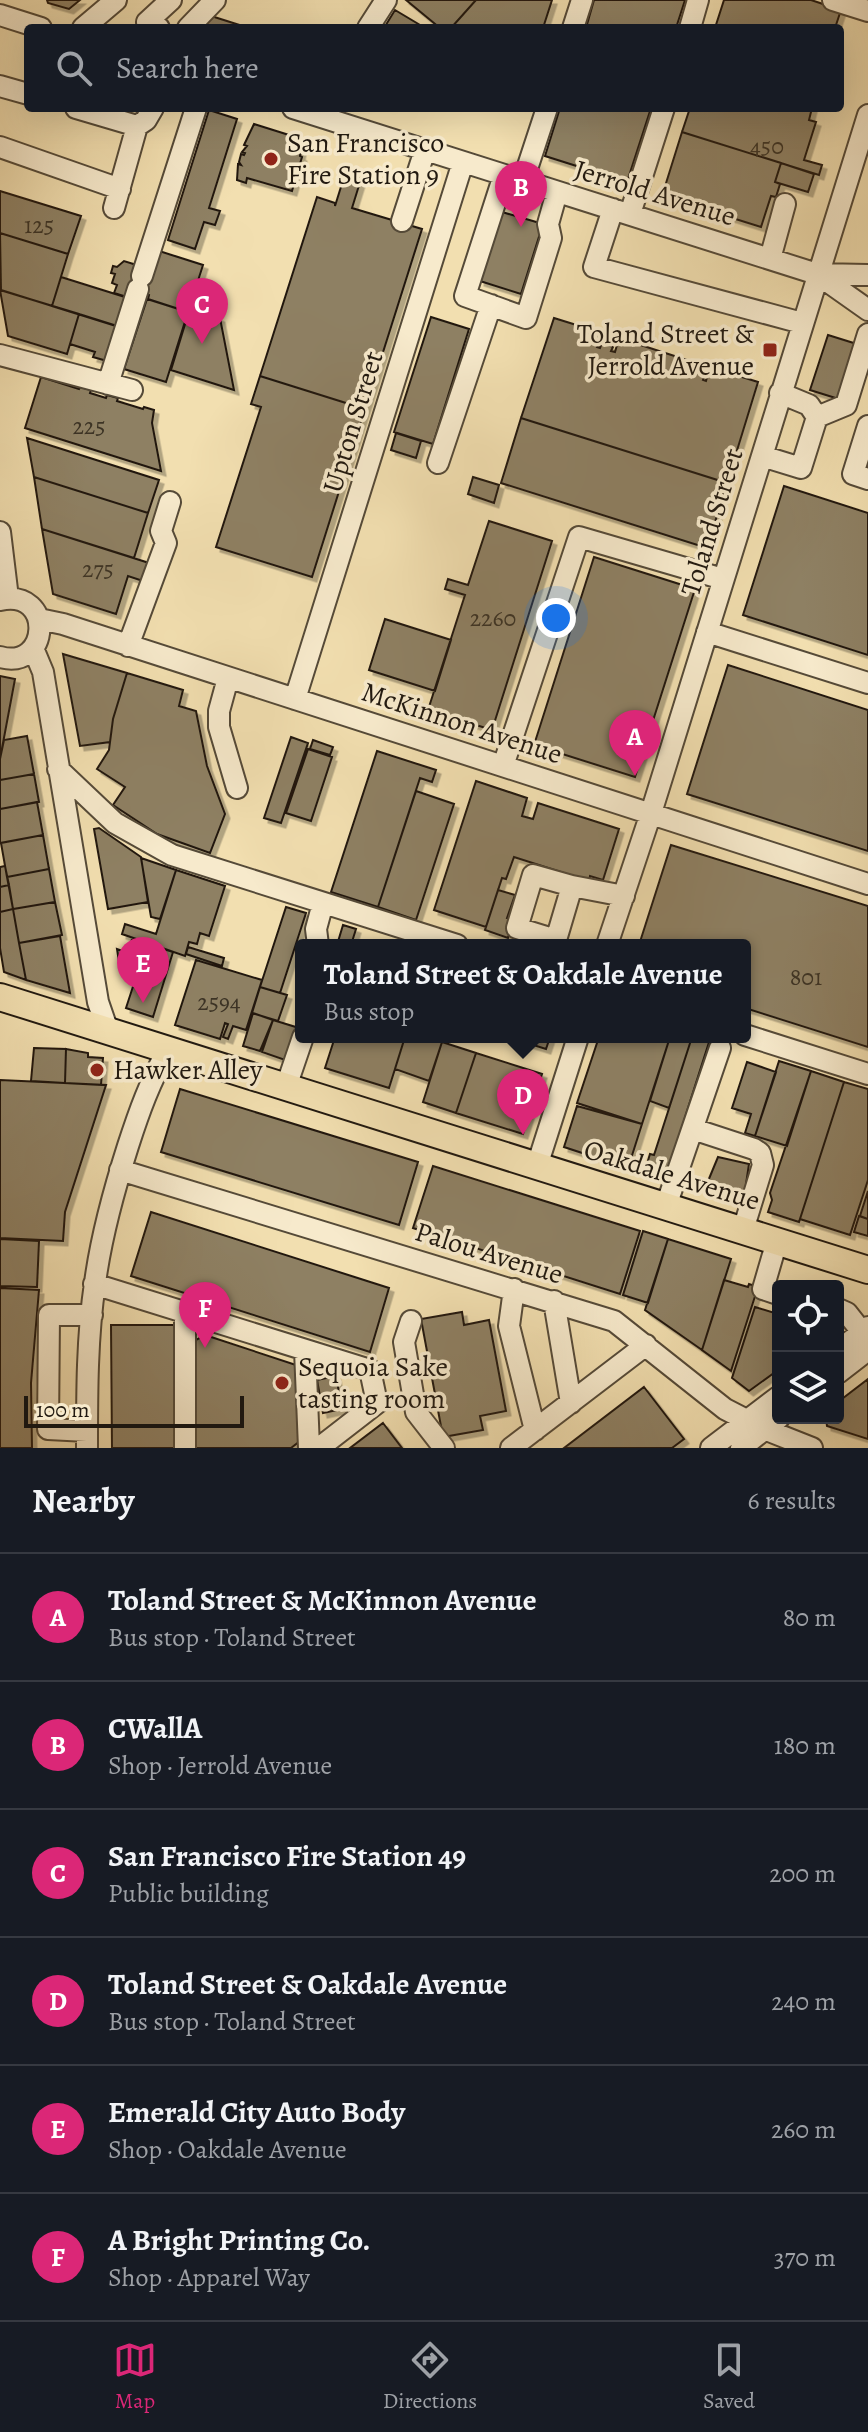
<!DOCTYPE html>
<meta charset="utf-8">
<style>
body{margin:0;font-family:Alegreya,serif;background:#20242c;color:#f1f3f6}
.controls{position:absolute;right:24px;bottom:24px;display:grid;overflow:hidden;border-radius:8px;box-shadow:0 8px 32px #0002}
.controls button{width:72px;height:72px;display:grid;place-items:center;padding:0;border:0;border-bottom:2px solid #363941;background:#171b24;color:#f1f3f6;font:40px sans-serif}
.scale{position:absolute;left:24px;bottom:20px;width:220px;box-sizing:border-box;padding-left:8px;border:4px solid #211910;border-top:0;font-size:22px;line-height:28px;white-space:nowrap;color:#211910;-webkit-text-stroke:6px #f7eacc;paint-order:stroke}
.you{position:absolute;left:556px;top:618px;width:28px;height:28px;margin:-20px;border:6px solid #fff;border-radius:50%;background:#1a73e8;box-shadow:0 0 0 12px #1a73e833}
.badge{display:grid;place-items:center;width:52px;height:52px;border-radius:50%;background:#db2777;color:#fff;font-size:26px;font-weight:700}
.pin{position:absolute;translate:-50% -66px;filter:drop-shadow(0 2px 4px #0008)}
.pin::after{content:'';position:absolute;top:42px;width:28px;height:24px;background:inherit;clip-path:polygon(0 0,100% 0,50% 100%)}
.popup{position:absolute;left:295px;top:939px;width:456px;height:104px;box-sizing:border-box;display:grid;place-content:center;border-radius:8px;background:#171b24;filter:drop-shadow(0 2px 6px #0005);font-size:26px;white-space:nowrap;color:#9ea1a6}
.popup b{font-size:30px;color:#f1f3f6}
.popup::after{content:'';position:absolute;left:50%;top:100%;margin-left:-16px;border:16px solid transparent;border-top-color:#171b24}
.list{margin:0;padding:0;list-style:none}
h2{display:flex;justify-content:space-between;align-items:center;height:104px;margin:0;padding:0 32px;font-size:34px}
h2 small{font-size:26px;font-weight:400;color:#9ea1a6}
.list li{display:grid;grid-template-columns:52px 1fr auto;gap:24px;align-items:center;box-sizing:border-box;height:128px;padding:0 32px;border-top:2px solid #363941}
.list b{display:block;font-size:30px;white-space:nowrap}
.list p{margin:0;font-size:26px;white-space:nowrap;color:#9ea1a6}
.list em{font-size:26px;font-style:normal;color:#9ea1a6}
.icon{flex:none;width:44px;height:44px;fill:none;stroke:currentColor;stroke-width:2;stroke-linecap:round;stroke-linejoin:round}
.map{position:relative;flex:none;width:868px;height:1448px;overflow:hidden}
.search{position:absolute;background:#171b24;box-shadow:0 8px 32px #0002;left:24px;right:24px;top:24px;height:88px;display:flex;align-items:center;gap:20px;box-sizing:border-box;padding:0 28px;border-radius:8px;color:#9ea1a6;font-size:30px}
.sheet{height:872px;background:#171b24}
nav{display:flex;justify-content:space-around;align-items:center;box-sizing:border-box;height:112px;border-top:2px solid #363941;background:#171b24;font-size:22px;color:#9ea1a6}
nav a{display:grid;justify-items:center;gap:4px}
nav .on{color:#db2777}
.map>svg:first-child{display:block}
.building{fill:#8e8063;stroke:#211910;stroke-width:2;filter:url(#shadow)}
.lines{fill:none;stroke-linecap:round;stroke-linejoin:round}
.minor-casing{stroke:#554a38;stroke-width:24}
.major-casing{stroke:#211910;stroke-width:30}
.minor{stroke:#f7eacc;stroke-width:20}
.major{stroke:#f2dfb0;stroke-width:26}
.poi-dot{fill:#8f2418;stroke:#f7eacc;stroke-width:3}
.labels{text-anchor:middle;dominant-baseline:central;stroke-width:7;stroke-linejoin:round;paint-order:stroke}
.number-label{font-size:24px;fill:#3c3325}
.poi-label{font-size:28px;fill:#211910;stroke:#f7eacc;text-anchor:start}
.street-label{font-size:28px;fill:#211910;stroke:#f7eacc}
</style>
<div class="map">
<svg width="868" height="1448" viewBox="0 0 868 1448">
<defs>
<filter id="shadow"><feDropShadow dx="4.5" dy="4.5" stdDeviation="0" flood-color="#0004"/></filter>
</defs>
<rect width="100%" height="100%" fill="#f2dfb0"/>
<filter id="stains"><feTurbulence type="fractalNoise" baseFrequency=".0025" numOctaves="4"/><feColorMatrix values="0 0 0 0 .2 0 0 0 0 .09 0 0 0 0 .02 0 0 0 .5 -.17"/></filter>
<radialGradient id="worn" r=".72"><stop offset=".6" stop-color="#630" stop-opacity="0"/><stop offset="1" stop-color="#630" stop-opacity=".3"/></radialGradient>
<path class="building" d="M47,0h33l-11,9 -21,-6z
M406,0h70l-25,28h-11z
M476,0h76l-9,28h-92z
M594,0h91l-9,28h-90z
M724,0h87l30,10 -6,18h-120z
M395,10l30,18h-41z
M208,15l41,13h-46z
M560,108h91l-24,74 -82,-26z
M690,108h122l-3,12 7,2 -12,38 18,5 -3,10 -137,-43z
M209,110l28,9 -28,89 11,3 -5,14 -11,-3 -9,27 -27,-9z
M254,124l35,11 -1,4 6,2 1,-4 8,4 -3,15 2,1 -10,34 -45,-13 -1,5 -9,-3 1,-16 3,1 -2,-3 2,-8 3,1 1,-2 -3,-1 5,-6 -3,-1z
M682,132l99,31 -6,19 5,2 -4,13 -5,-1 -10,31 -99,-31z
M781,163l33,11 -6,18 -33,-10z
M345,174l16,5 -9,29 70,21 -57,180 -105,-33 57,-179 18,6v3z
M0,191l81,25 -13,38 -68,-21z
M502,212l41,12 -22,70 -41,-13z
M0,233l68,21 -16,52 -51,-16z
M156,250l47,15 -15,47 -40,-13 1,-4 -2,-1 -20,3 -13,-4 3,-8 -5,-2 3,-9 -4,-1 2,-7 4,1 7,-6 16,5z
M61,277l67,21 -9,29 -67,-21z
M0,290l79,24 -12,40 -59,-18z
M147,299l41,13 -22,70 -42,-13z
M190,308l30,10 14,72 -63,-20z
M79,314l38,12 -10,35 -14,-4 2,-5 -25,-8z
M431,317l38,12 -36,115 -39,-12z
M554,318l48,15 -5,14 3,1 2,-5 11,4 -2,4 4,1 4,-14 74,24 -4,13 3,2 1,-5 12,3 -2,5 3,1 4,-14 48,15 -31,101 -206,-65z
M828,335l32,10 -18,55 -32,-10z
M260,376l105,33 -53,168 -96,-30 45,-140 -10,-3z
M41,377l38,12 1,-2 11,3 -1,3 16,5 1,-3 11,3 -1,3 26,8 1,-2 10,3 -2,13 9,48 -136,-43z
M521,418l206,65 -20,65 -206,-65z
M396,433l25,8 -5,17 -25,-8z
M27,438l132,42 -11,33 -114,-36z
M34,477l114,36 -14,45 -92,-29z
M473,477l26,8 -5,18 -26,-9z
M784,486l84,27v142l-125,-40z
M489,521l63,20 -60,189 -64,-20 37,-115 -20,-6 3,-10 20,6z
M42,529l107,34 -6,18 -15,-5 -12,38 -63,-20z
M594,557l101,32 -60,188 -101,-32z
M385,619l66,21 -16,51 -66,-21z
M63,654l64,19 -14,46 -3,23 -30,4z
M728,665l140,45v141l-181,-57z
M127,673l56,17 -4,16 17,5 11,55 18,48 -15,39 -53,-19 -44,-29 12,-18 -28,-18 12,-19 4,-31z
M0,676l15,3 -15,80z
M27,736l7,38 -34,6v-21l4,-19z
M291,737l17,6 -27,80 -17,-5z
M313,740l20,7 -3,8 -20,-6z
M308,749l24,8 -21,64 -25,-8z
M377,751l59,19 -4,12 -12,-4 -42,129 -47,-15z
M34,774l5,28 -39,7v-29z
M476,781l51,17 -5,18 11,3 5,-16 81,26 -16,51 -13,-4 -1,5 -75,-24 -8,22 -4,-1 -16,49 -52,-17z
M416,791l38,13 -38,116 -38,-13z
M37,802l6,33 -43,8v-34z
M99,828l42,29 7,45 -40,7 -14,-80z
M43,835l6,34 -42,8 -6,-34z
M671,845l197,61v141l-123,-39v-63h-106z
M141,858l35,12 -16,49 -9,-2z
M5,866l4,19 -9,2v-20z
M49,869l6,33 -42,7 -6,-32z
M176,870l49,16 -16,50 -9,-3 -3,11 -8,-2 -4,14 -63,-22 3,-10 31,10z
M9,885l4,24 -13,3v-25z
M498,890l17,5 -8,23 7,2 -6,18 -23,-8z
M55,902l7,33 -43,8 -6,-34z
M286,907l20,6 -26,80 -20,-6z
M13,909l6,34 7,37 -22,-8 -4,-24v-36z
M343,925l13,4 -5,16h-14z
M60,936l10,57 -44,-13 -7,-37z
M132,939l41,13 -20,65 -27,-9 13,-40 -20,-6 -2,-13 11,4z
M188,947l36,11 -2,8 -36,-12z
M196,960l66,20 -16,50 -13,-4 -5,13 -5,-2 5,-13 -3,-1 -5,16 -45,-14z
M260,987l27,8 -9,26 -26,-8z
M253,1013l20,7 -13,31 -17,-5z
M273,1020l26,8 -11,33 -26,-9z
M335,1037h70l-16,51 -64,-20z
M405,1037h21l16,5 -13,39 -34,-12z
M508,1037h42l-4,12z
M599,1037h71l-28,87 -65,-21z
M670,1037h22l-23,71 -19,-7z
M692,1037l18,2 -44,138 -21,-7 5,-16 4,1z
M442,1042l34,11 -20,60 -33,-11z
M34,1048l32,1 -1,34 -34,-2z
M66,1049l22,4v4l15,1 -2,27 -36,-2z
M476,1053l66,21 -19,60 -67,-21z
M779,1061l32,10 -24,75 -32,-10z
M747,1062l29,10 -21,64 -10,-3 6,-19 -19,-6z
M811,1071l33,11 -45,140 -31,-10 4,-12 -2,-7z
M0,1080l106,5 -41,127 -2,29 -63,-3z
M844,1082l24,7v91l-18,55 -50,-16z
M180,1089l238,73 -19,63 -238,-73z
M577,1106l65,18 -14,44 -64,-21z
M718,1157l31,7 -3,20 2,1 -8,17 -33,-10 2,-5 -3,-1z
M433,1166l207,65 -20,63 -207,-66z
M868,1191v28l-8,-3z
M151,1212l238,76 -19,64 -239,-76z
M859,1216l9,3v17l-14,-4z
M643,1231l25,8 -20,64 -25,-8z
M0,1239l39,2 -2,46 -37,-1z
M668,1239l63,20 -29,91 -57,-40z
M724,1280l24,7 1,-3 9,3 -27,84 -29,-21z
M0,1288l39,2 -8,93 1,65h-32z
M755,1307l23,7v56l-29,21 -17,-13z
M462,1312l2,13 25,-5 17,91 -26,5 3,14 -40,7 -22,-118z
M111,1325h67l1,123h-67z
M205,1335l94,31 1,75 -9,7h-98l-1,-106z
M336,1376l6,33 -19,4 -6,-33z
M868,1379v60l-41,-13 -1,-8h12v-16z
M644,1387l40,52 -12,9h-108z
M383,1423l19,25h-52z"/>
<g class="lines">
<g class="minor-casing">
<path id="minor" d="M833,0l35,11
M0,15l41,13
M83,28l33,-28
M159,28l-12,-6 24,-22
M188,28l27,-28
M368,28l18,-28
M573,28l9,-28
M690,28l8,-28
M0,86l28,8
M76,108l61,18
M293,108l524,166 51,1
M0,147l120,42
M504,175l-39,121 61,22 25,-80 -3,-14 9,-32
M523,181l24,-73
M114,208l23,-82 9,-6 7,-12
M613,209l-19,58 208,56
M630,214l34,-106
M402,221l23,-71
M770,259l15,-55
M817,274l51,36
M142,276l54,-168
M0,355l132,35
M108,384l30,-95
M780,393l29,12 8,12
M817,417l29,-12 22,-71
M868,426l-15,48 15,5
M762,456l39,12 16,-51
M438,463l53,-158
M0,532l8,66
M0,600c55,-12 50,71 0,57
M39,619l24,5 805,260
M707,632l161,51
M128,646l38,-103 -5,-12 9,-29
M33,648l10,24 55,330 10,29
M228,678l-9,33v16l18,61
M295,699l168,-537
M503,766l76,-229 144,42
M58,769l57,54 57,32 285,90
M572,886l-39,-11 -16,53 39,12 16,-54 52,10
M318,945l-2,-16 7,-26
M607,945l44,-132 217,-698
M745,1035l123,39
M286,1087l17,-50
M693,1129l61,20 6,4 3,12 -20,65
M537,1166l41,-129
M120,1170l494,151 111,88 39,20 48,19
M666,1206l54,-158
M777,1241l-14,48 15,5
M94,1284l276,86 7,33 -58,45
M514,1289l-5,37 26,104
M554,1301l17,102
M838,1309l9,4 15,19
M185,1312v136
M411,1321l-7,21 12,70 28,36
M305,1350l4,98
M838,1351l30,-24
M838,1373l30,-23
M87,1431l-39,-2 1,-114h43
M87,1448c0,-55 0,-111 8,-165 6,-46 19,-93 33,-137 11,-34 22,-65 40,-96
M511,1448l135,-103
M711,1448l67,-51
M741,1448l38,-30"/>
</g>
<g class="major-casing">
<path id="major" d="M0,997l868,273"/>
</g>
<use href="#minor" class="minor"/>
<use href="#major" class="major"/>
</g>
<g class="poi-dot">
<circle cx="271" cy="159" r="8"/>
<rect x="762" y="342" width="16" height="16" rx="4"/>
<circle cx="97" cy="1070" r="8"/>
<circle cx="282" cy="1383" r="8"/>
</g>
<g class="labels">
<g class="number-label">
<text x="767" y="146">450</text>
<text x="39" y="225">125</text>
<text x="89" y="426">225</text>
<text x="98" y="569">275</text>
<text x="493" y="618">2260</text>
<text x="806" y="977">801</text>
<text x="219" y="1002">2594</text>
</g>
<g class="poi-label">
<text x="287" y="143">San Francisco<tspan x="287" dy="32">Fire Station 9</tspan></text>
<text x="754" y="334" text-anchor="end">Toland Street &amp;<tspan x="754" dy="32">Jerrold Avenue</tspan></text>
<text x="113" y="1070">Hawker Alley</text>
<text x="298" y="1367">Sequoia Sake<tspan x="298" dy="32">tasting room</tspan></text>
</g>
<g class="street-label">
<text transform="translate(655 193) rotate(17)">Jerrold Avenue</text>
<text transform="translate(353 422) rotate(-73)">Upton Street</text>
<text transform="translate(712 522) rotate(-73)">Toland Street</text>
<text transform="translate(462 723) rotate(18)">McKinnon Avenue</text>
<text transform="translate(672 1175) rotate(17)">Oakdale Avenue</text>
<text transform="translate(489 1253) rotate(17)">Palou Avenue</text>
</g>
</g>
<rect width="100%" height="100%" filter="url(#stains)"/>
<rect width="100%" height="100%" fill="url(#worn)"/>
</svg>
<div class="controls">
<button><svg class="icon" aria-label="locate" viewBox="0 0 24 24"><circle cx="12" cy="12" r="6"/><path d="M12 2v4M12 18v4M2 12h4M18 12h4"/></svg></button>
<button><svg class="icon" aria-label="layers" viewBox="0 0 24 24"><path d="M12 4l9 5-9 5-9-5zM3 14l9 5 9-5"/></svg></button>
</div>
<div class="scale">100 m</div>
<div class="you"></div>
<div class="pin badge" style="left:635px;top:776px">A</div>
<div class="pin badge" style="left:521px;top:227px">B</div>
<div class="pin badge" style="left:202px;top:344px">C</div>
<div class="pin badge" style="left:523px;top:1135px">D</div>
<div class="popup"><b>Toland Street &amp; Oakdale Avenue</b>Bus stop</div>
<div class="pin badge" style="left:143px;top:1003px">E</div>
<div class="pin badge" style="left:205px;top:1348px">F</div>
<div class="search"><svg class="icon" aria-label="search" viewBox="0 0 24 24"><circle cx="10" cy="10" r="6"/><path d="M15 15l6 6"/></svg>Search here</div>
</div>
<section class="sheet">
<h2>Nearby<small>6 results</small></h2>
<ul class="list">
<li><span class="badge">A</span><div><b>Toland Street &amp; McKinnon Avenue</b><p>Bus stop · Toland Street</p></div><em>80 m</em></li>
<li><span class="badge">B</span><div><b>CWallA</b><p>Shop · Jerrold Avenue</p></div><em>180 m</em></li>
<li><span class="badge">C</span><div><b>San Francisco Fire Station 49</b><p>Public building</p></div><em>200 m</em></li>
<li><span class="badge">D</span><div><b>Toland Street &amp; Oakdale Avenue</b><p>Bus stop · Toland Street</p></div><em>240 m</em></li>
<li><span class="badge">E</span><div><b>Emerald City Auto Body</b><p>Shop · Oakdale Avenue</p></div><em>260 m</em></li>
<li><span class="badge">F</span><div><b>A Bright Printing Co.</b><p>Shop · Apparel Way</p></div><em>370 m</em></li>
</ul>
</section>
<nav>
<a class="on"><svg class="icon" aria-label="map" viewBox="0 0 24 24"><path d="M3 6l6-2 6 2 6-2v14l-6 2-6-2-6 2zM9 4v14M15 6v14"/></svg>Map</a>
<a><svg class="icon" aria-label="directions" viewBox="0 0 24 24"><path d="M12 3l9 9-9 9-9-9zM9 14v-3h6M13 9l2 2-2 2"/></svg>Directions</a>
<a><svg class="icon" aria-label="saved" viewBox="0 0 24 24"><path d="M7 4h10v16l-5-4-5 4z"/></svg>Saved</a>
</nav>
